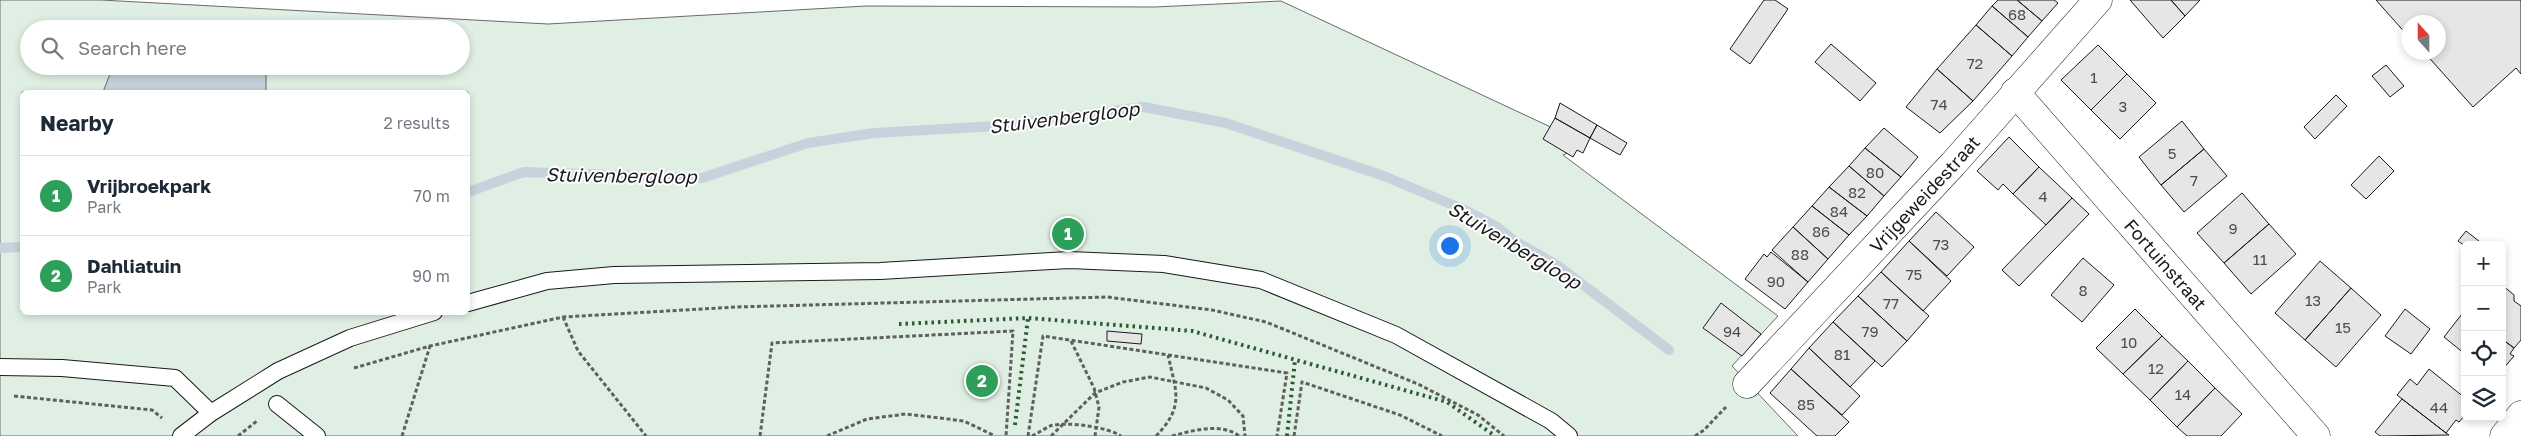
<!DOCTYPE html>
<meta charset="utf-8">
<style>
body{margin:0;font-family:"Golos Text",sans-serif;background:#f6f6f7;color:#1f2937}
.controls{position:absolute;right:15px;bottom:15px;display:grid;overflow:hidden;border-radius:8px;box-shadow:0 2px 8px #0003}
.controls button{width:45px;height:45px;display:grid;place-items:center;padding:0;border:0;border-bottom:1px solid #e0e1e3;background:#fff;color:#1f2937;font:25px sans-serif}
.compass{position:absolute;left:2401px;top:15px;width:45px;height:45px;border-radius:50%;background:#fff;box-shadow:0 2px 8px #0003;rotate:339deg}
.you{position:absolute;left:1449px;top:245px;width:18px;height:18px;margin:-12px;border:4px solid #fff;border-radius:50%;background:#1a73e8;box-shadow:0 0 0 8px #1a73e833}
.badge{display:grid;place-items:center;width:32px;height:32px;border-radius:50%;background:#ea580c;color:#fff;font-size:16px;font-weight:700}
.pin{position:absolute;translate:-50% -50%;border:2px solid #fff;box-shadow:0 1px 5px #0006}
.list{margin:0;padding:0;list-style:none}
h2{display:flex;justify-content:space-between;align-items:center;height:65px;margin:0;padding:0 20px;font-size:21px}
h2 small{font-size:16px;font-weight:400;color:#747a83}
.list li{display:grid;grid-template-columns:32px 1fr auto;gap:15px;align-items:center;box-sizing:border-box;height:80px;padding:0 20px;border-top:1px solid #e0e1e3}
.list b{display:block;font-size:19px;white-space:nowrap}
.list p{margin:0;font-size:16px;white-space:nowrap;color:#747a83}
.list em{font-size:16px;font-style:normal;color:#747a83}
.icon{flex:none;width:28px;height:28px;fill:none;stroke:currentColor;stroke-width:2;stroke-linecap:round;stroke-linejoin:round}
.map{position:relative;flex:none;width:2521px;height:436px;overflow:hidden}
.search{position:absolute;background:#fff;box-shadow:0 2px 8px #0003;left:20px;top:20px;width:450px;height:55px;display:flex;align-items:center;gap:12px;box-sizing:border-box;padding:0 18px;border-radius:28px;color:#747a83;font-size:19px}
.panel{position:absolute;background:#fff;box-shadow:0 2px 8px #0003;left:20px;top:90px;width:450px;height:225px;border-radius:8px}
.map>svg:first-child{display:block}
.green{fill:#e0efe3;stroke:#6a6a6a;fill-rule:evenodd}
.water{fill:#c6d2dc;stroke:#6a6a6a}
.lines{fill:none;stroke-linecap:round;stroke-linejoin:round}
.stream{stroke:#c6d2dc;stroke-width:10}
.building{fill:#e6e6e6;stroke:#1a1a1a}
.lane-casing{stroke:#1a1a1a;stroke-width:18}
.street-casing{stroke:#1a1a1a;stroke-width:29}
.path{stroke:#5f5f5f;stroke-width:3;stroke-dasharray:4 2.5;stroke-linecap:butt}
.lane{stroke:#fff;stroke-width:16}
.street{stroke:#fff;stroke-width:28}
.hedge{stroke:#2b5a34;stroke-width:4;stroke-dasharray:2.5 4;stroke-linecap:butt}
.labels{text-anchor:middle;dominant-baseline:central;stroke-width:4;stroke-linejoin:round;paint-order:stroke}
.number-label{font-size:15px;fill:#4d4d4d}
.street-label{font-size:18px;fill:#1a1a1a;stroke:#fff}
.water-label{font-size:19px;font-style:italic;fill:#1a1a1a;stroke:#fff}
</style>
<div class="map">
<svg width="2521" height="436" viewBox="0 0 2521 436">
<rect width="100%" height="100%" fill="#fff"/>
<path class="green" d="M0,0h101l447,24 318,-18 289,1 126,-6 306,143 -24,11 215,161 -46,50 66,70h-1798zM29,29h432v37h-432zM22,92h446v220h-446z"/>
<path class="water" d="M113,66h62l16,4 20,-4h55v26h-163z"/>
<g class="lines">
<path class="stream" d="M468,192l56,-20 178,6 106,-35 66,-10 123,-7 147,-19 82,16 158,53 81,34 32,17 16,13 44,25 112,85
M0,248l22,-1"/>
</g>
<path class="building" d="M1764,0h11l13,9 -38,55 -20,-15z
M1998,0h19l25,21 -14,16 -36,-31z
M2017,0h37l4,3 -16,18z
M2130,0h41l14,16 -22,22z
M2171,0h29l-15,16z
M2376,0h145v74l-5,-6 -43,39 -49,-55h14v-30h-30v14z
M1992,6l36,31 -16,19 -36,-31z
M1976,25l36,31 -39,45 -36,-32z
M1831,44l45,39 -16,18 -45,-39z
M2098,45l29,29 -36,36 -30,-30z
M2386,65l18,21 -14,11 -18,-21z
M1937,69l36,32 -33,32 -34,-26z
M2127,74l29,29 -36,36 -29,-29z
M2336,95l11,11 -32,33 -11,-12z
M1560,103l37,22 -7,13 -35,-20z
M1555,118l35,20 -7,15 -6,-3 -4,7 -30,-18z
M2182,121l22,28 -43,36 -22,-28z
M1597,125l30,18 -7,12 -30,-17z
M1884,128l34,29 -17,20 -36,-29z
M2009,137l30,30 -26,27 -10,-10 -5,6 -21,-19z
M1865,148l36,29 -17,19 -35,-30z
M2204,149l23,27 -43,36 -23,-27z
M2379,156l15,15 -28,28 -15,-14z
M1849,166l35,30 -17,20 -38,-29z
M2039,167l33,31 -26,27 -33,-31z
M1829,187l38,29 -18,19 -37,-29z
M2242,193l27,31 -45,39 -27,-30z
M2072,198l17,16 -70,72 -17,-16z
M1812,206l37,29 -21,24 -35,-32z
M1936,212l38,35 -27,29 -38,-35z
M2269,224l27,30 -45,40 -27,-31z
M1793,227l35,32 -20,23 -36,-32z
M2466,231l18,14 -19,1 -7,-5z
M1909,241l42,40 -28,30 -42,-39z
M1771,252l37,30 -23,27 -40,-30 19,-25 3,3z
M2083,258l31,27 -32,37 -31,-27z
M2320,261l31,27 -46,52 -30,-27z
M1881,272l48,44 -22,25 -49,-45z
M2502,285l12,10v6l7,5v34l-7,8 -12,-9z
M2351,288l30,27 -45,52 -31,-27z
M1858,296l49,45 -25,26 -49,-45z
M1721,303l40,31 -19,22 -39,-28z
M2135,309l27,27 -39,38 -27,-26z
M2405,309l25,20 -19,25 -26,-18z
M2465,310v44l-21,-17z
M1833,322l42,39 -25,26 -41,-39z
M1107,331l35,3 -1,10 -34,-3z
M2162,336l26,25 -38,39 -27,-26z
M2502,339l12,9 -4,6 4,2 -12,14z
M1809,348l51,48 -18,19 -51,-46z
M2188,361l27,27 -38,39 -27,-27z
M1791,369l58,53 -14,14h-18l-47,-43z
M2429,369l36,29v17l-6,7 -3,-2 -10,13 -49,-38 13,-16 7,6z
M2215,388l27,26 -21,22h-34l-10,-9z
M2402,399l44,34 3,2 -69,1 -5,-4z"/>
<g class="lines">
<g class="lane-casing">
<path id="lane" d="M468,303l79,-22 67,-6 266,-4 189,-11 95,4 97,16 135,55 155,86 18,15
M0,367l62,1 113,10 36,35 67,-42 72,-33 84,-26
M277,404l40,32
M181,436l30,-23"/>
</g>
<g class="street-casing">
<g id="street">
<path id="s1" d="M2015,92l301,344"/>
<path id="s2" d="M1747,384l206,-220 145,-164"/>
<path d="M2504,436l17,-21"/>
</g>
</g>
<path class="path" d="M563,317l15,34 68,85
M1071,341l23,47 5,19 -4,29
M354,368l76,-22 133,-29 173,-10 371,-10 105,13 54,12 152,62 60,31 26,21
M14,396l138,14 10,8
M238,436l19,-15
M402,436l28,-90
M760,436l12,-93 241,-12 -7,105
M827,436l40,-17 39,-5 58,7 31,15
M1028,436l15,-100 244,37 -10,63
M1032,436c6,-3 12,-7 18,-10 16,-5 58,1 71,10
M1051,436l44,-43 28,-11 27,-5 56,11 22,12 15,16 2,20
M1156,436c29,-30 20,-44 12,-81
M1172,436c19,-5 49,-14 67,0
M1294,436l8,-54 98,33 42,21
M1695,436l9,-6 22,-23"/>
<use href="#lane" class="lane"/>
<use href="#street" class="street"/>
<path class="hedge" d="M899,324l129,-6 164,13 255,71 48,34
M1015,425l13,-107
M1287,436l8,-76"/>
</g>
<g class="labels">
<g class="number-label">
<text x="2017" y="14">68</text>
<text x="1975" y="63">72</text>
<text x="2094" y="77">1</text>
<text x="1939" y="104">74</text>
<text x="2123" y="106">3</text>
<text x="2172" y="153">5</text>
<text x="1875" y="172">80</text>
<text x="2194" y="180">7</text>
<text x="1857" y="192">82</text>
<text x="2043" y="196">4</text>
<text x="1839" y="211">84</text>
<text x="2233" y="228">9</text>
<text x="1821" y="231">86</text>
<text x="1941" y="244">73</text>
<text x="1800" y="254">88</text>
<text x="2260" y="259">11</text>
<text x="1914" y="274">75</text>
<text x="1776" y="281">90</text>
<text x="2083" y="290">8</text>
<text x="2313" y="300">13</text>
<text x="1891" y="303">77</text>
<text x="2343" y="327">15</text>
<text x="1732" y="331">94</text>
<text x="1870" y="331">79</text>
<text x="2129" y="342">10</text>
<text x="1842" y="354">81</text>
<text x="2156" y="368">12</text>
<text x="2183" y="394">14</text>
<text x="1806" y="404">85</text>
<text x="2439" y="407">44</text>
</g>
<g class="street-label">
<text stroke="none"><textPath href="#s2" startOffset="260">Vrijgeweidestraat</textPath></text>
<text stroke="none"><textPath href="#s1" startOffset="229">Fortuinstraat</textPath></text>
</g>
<g class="water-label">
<text transform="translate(1064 117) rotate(-7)">Stuivenbergloop</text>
<text transform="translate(621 175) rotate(1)">Stuivenbergloop</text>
<text transform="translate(1515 245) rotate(31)">Stuivenbergloop</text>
</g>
</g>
</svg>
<div class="controls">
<button>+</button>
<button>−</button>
<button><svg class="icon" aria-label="locate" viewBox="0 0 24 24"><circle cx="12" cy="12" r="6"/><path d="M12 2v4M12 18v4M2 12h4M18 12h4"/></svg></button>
<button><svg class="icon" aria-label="layers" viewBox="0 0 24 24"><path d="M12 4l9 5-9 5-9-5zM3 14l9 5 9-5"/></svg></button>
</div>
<svg class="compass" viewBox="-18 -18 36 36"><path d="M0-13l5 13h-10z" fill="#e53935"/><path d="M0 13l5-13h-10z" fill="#747a83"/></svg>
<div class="you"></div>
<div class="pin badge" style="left:1068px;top:234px;background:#2e9e5b">1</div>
<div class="pin badge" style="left:982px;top:381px;background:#2e9e5b">2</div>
<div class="search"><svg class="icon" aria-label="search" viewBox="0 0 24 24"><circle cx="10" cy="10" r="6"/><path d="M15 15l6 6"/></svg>Search here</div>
<section class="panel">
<h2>Nearby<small>2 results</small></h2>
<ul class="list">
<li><span class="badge" style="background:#2e9e5b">1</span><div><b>Vrijbroekpark</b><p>Park</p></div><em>70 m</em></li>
<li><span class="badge" style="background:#2e9e5b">2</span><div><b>Dahliatuin</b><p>Park</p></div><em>90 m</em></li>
</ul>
</section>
</div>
